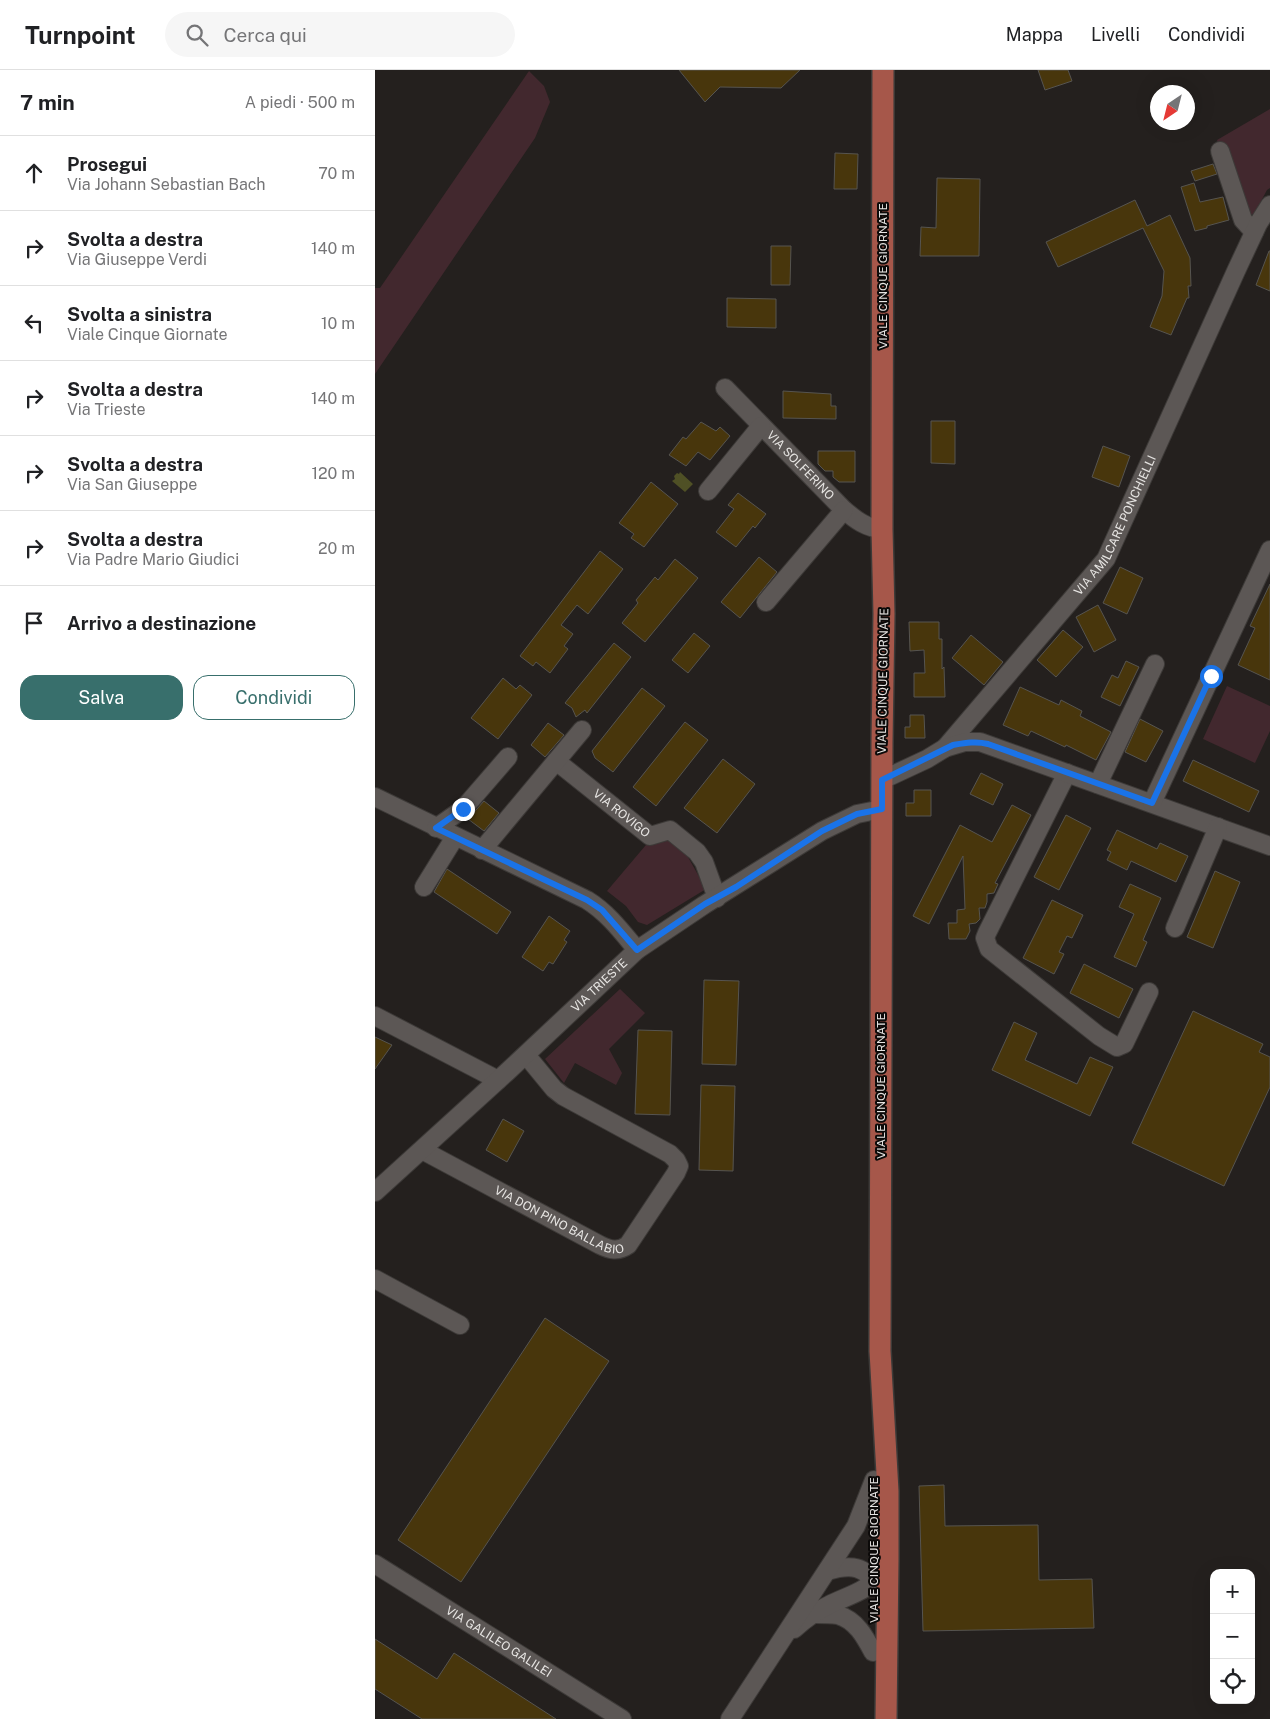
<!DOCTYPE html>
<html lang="it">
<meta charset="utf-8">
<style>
body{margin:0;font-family:"Public Sans",sans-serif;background:#f6f6f6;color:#202124}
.controls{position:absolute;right:15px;bottom:15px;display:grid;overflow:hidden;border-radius:10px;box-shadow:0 5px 20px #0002}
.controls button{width:45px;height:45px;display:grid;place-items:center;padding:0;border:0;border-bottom:1px solid #e0e0e0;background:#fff;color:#202124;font:25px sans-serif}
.compass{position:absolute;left:775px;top:15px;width:45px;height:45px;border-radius:50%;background:#fff;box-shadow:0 5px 20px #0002;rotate:215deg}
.stop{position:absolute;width:15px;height:15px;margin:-11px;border:4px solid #1a73e8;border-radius:50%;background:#fff}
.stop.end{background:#1a73e8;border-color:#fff;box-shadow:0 1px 5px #0008}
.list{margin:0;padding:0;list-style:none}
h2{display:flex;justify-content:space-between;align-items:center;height:65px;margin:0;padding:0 20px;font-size:21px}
h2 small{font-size:16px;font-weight:400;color:#757577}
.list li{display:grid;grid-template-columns:32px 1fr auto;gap:15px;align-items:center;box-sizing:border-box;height:75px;padding:0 20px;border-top:1px solid #e0e0e0}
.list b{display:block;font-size:19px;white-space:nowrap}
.list p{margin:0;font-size:16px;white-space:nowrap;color:#757577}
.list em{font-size:16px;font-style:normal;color:#757577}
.actions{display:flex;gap:10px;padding:15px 20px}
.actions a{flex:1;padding:11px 0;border:1px solid #386f6c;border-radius:15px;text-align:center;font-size:18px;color:#386f6c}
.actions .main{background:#386f6c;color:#fff}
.icon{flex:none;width:28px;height:28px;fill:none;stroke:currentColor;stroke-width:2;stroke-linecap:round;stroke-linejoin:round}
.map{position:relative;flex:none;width:895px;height:1649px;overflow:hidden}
header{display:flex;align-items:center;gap:30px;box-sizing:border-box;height:70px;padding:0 25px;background:#fff;border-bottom:1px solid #e0e0e0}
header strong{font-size:24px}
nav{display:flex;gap:28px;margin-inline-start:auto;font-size:18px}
.search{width:350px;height:45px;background:#f6f6f6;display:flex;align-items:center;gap:12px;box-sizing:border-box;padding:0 18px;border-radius:28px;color:#757577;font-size:19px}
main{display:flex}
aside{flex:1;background:#fff}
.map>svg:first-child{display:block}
.green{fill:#42282e}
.water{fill:#4f5025}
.building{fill:#48360c;stroke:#565450}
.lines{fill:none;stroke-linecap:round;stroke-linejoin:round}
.minor-casing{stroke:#3d3a38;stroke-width:20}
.major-casing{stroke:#3d3a38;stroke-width:24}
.minor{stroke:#5c5755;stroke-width:18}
.major{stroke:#a6574a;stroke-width:21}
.route{stroke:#1a73e8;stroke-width:6}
.labels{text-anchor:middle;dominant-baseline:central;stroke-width:4;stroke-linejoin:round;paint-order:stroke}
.street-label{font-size:12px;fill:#e7e5e3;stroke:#0c0a09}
</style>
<header>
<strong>Turnpoint</strong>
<div class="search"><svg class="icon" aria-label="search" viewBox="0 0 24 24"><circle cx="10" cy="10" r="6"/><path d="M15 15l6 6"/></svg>Cerca qui</div>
<nav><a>Mappa</a><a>Livelli</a><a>Condividi</a></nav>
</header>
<main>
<aside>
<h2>7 min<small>A piedi · 500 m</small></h2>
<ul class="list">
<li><svg class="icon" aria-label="ahead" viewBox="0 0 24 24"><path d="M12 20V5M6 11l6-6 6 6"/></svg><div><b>Prosegui</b><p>Via Johann Sebastian Bach</p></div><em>70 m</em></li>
<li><svg class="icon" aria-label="right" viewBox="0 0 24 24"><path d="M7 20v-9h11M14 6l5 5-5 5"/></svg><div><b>Svolta a destra</b><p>Via Giuseppe Verdi</p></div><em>140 m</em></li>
<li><svg class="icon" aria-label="left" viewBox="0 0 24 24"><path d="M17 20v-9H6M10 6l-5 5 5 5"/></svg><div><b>Svolta a sinistra</b><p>Viale Cinque Giornate</p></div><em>10 m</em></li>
<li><svg class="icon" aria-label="right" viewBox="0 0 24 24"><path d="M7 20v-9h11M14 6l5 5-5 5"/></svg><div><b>Svolta a destra</b><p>Via Trieste</p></div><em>140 m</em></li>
<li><svg class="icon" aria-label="right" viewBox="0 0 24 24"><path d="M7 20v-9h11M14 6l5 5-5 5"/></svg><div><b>Svolta a destra</b><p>Via San Giuseppe</p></div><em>120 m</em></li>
<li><svg class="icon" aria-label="right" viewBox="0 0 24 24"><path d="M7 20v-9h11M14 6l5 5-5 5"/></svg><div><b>Svolta a destra</b><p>Via Padre Mario Giudici</p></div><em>20 m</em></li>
<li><svg class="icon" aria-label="arrive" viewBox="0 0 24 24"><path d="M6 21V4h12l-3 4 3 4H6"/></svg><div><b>Arrivo a destinazione</b></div></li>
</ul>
<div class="actions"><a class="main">Salva</a><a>Condividi</a></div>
</aside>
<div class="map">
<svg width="895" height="1649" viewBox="0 0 895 1649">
<rect width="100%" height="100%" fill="#24201e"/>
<path class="green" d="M154,1l15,15 6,16 -15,36 -160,236v-86h5z
M895,39v79l-3,2 -13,24 -10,2 -27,-76z
M852,616l43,20v25l-15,32 -52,-24z
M294,764l20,16 -1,7 18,32 -59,36 -9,-3 -12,-16 -19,-15 44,-52z
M245,919l25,24 -36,36 13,24 -6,12 -41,-22 -11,20 -19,-24z"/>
<path class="water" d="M305,402l13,12 -8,8 -13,-11 3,-2 -1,-3 3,-3 2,1z"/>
<path class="building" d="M304,0h121l-19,18 -61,-1 -15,15z
M663,0h30l4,11 -27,9z
M460,83l23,1 -1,35h-23z
M838,94l4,10 -22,7 -4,-10z
M562,108l43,1 -1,77h-59l1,-29 15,1z
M819,113l6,19 23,-5 6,23 -22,6v2l-12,3 -14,-44z
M760,130l12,26 23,-11 20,43 1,28h-3l1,12h-2l-16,37 -21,-8 12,-31 2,-25 -21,-43 -85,39 -12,-25z
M396,176h20l-1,39h-19z
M894,181h1v40l-14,-6z
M352,228l49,1v29l-49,-1z
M408,321l48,3v12h5v13l-53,-1z
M556,351h24v43l-24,-1z
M326,352l15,9 4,-4 10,9 -20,24 -12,-8 -12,14 -17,-11 14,-18 3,2z
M728,376l27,10 -11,31 -27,-10z
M443,381h37v31h-16l-6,-5v-6h-8l-7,-7z
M276,412l27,22 -34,43 -13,-9 3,-4 -15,-11z
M363,423l28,21 -11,14 -2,-2 -17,21 -20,-15 18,-23 -6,-4z
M225,481l23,18 -35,45 -11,-9 -16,20 12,9 -9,12 4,3 -18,24 -14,-11 -3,4 -13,-10z
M384,487l18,15 -37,46 -19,-16z
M300,489l23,19 -53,64 -23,-19 16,-20 -2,-3 19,-23 3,3z
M745,497l23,11 -16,36 -24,-11z
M895,514v96l-32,-15 17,-37 -5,-2z
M723,535l18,35 -22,12 -18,-35z
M534,552h30v17h3v30l2,-2 1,30h-31v-24h11l-1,-23 -14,1z
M688,560l20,17 -27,30 -19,-17z
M319,563l16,13 -22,27 -16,-13z
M596,565l32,27 -19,23 -32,-27z
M239,573l17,14 -44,56 -2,-3 -9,7 -4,-9 -7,-5z
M751,591l13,6 -19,39 -19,-9 11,-22 6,3z
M128,608l13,11 4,-4 12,10 -34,44 -27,-21z
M645,617l39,18 2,-5 21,11 -2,5 31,16 -15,28 -30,-15 -1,2 -34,-16 -3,5 -25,-11z
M267,618l23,18 -52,66 -18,-14 -3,-7z
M535,645h14l1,23h-20v-11h5z
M765,649l23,12 -17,31 -21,-10z
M310,652l23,18 -52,66 -23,-19z
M173,653l16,12 -19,22 -14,-12z
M348,689l32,25 -38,49 -33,-25z
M818,690l66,31 -10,21 -66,-31z
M606,703l22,11 -10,21 -23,-11z
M539,720h17v26h-25v-13h8z
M109,731l15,12 -15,18 -16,-12z
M637,735l19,10 -36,68 3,1 -4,9 -7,1v8l-2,6h-6l1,11 -4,4 -7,1 1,7 -4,8h-17l-1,-16h9v-13l8,-1 -2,-53 -34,68 -16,-8 47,-91 32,17z
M691,745l25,13 -32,62 -25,-13z
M742,760l40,19 3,-6 28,13 -12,26 -45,-21 -4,9 -20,-10 4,-8 -4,-2z
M72,799l64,43 -14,22 -63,-42z
M840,801l25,11 -27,66 -26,-11z
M755,814l31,14 -18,42 4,2 -11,25 -22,-10 20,-43 -15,-7z
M677,830l31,15 -11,23 -5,-2 -8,16 5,2 -10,20 -31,-16z
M174,846l21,15 -6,9 3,2 -14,22 -4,-2 -6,9 -21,-14z
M709,894l49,25 -14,29 -49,-25z
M329,910l35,1 -3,84 -34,-1z
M818,941l70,33 -4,8 11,5v30l-46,99 -92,-43z
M639,952l23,11 -12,27 52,24 13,-27 23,10 -23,49 -98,-46z
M263,960l34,1 -2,84 -35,-1z
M0,967l17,8 -17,24z
M326,1015l34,1 -2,85 -34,-1z
M128,1049l21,12 -17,31 -21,-12z
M170,1248l64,43 -148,221 -63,-42z
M569,1415l1,41 93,-1 1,55 53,-1 2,49 -171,3 -4,-145z
M0,1569l62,40 17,-26 102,66h-134l-47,-30z"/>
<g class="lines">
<g class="minor-casing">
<g id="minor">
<path d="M845,81l23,69 11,12"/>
<path id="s1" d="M350,318l119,122c12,10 22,18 38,19"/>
<path d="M333,421l53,-65"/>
<path d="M391,532l78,-92"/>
<path id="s2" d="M570,678l161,-189 130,-288 22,-47 12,-19"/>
<path id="s3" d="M181,691l94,75 20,-6 27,22 7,10 13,36"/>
<path d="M692,703l-80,160 -2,5 4,11 110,87 18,11 7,-3 25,-52"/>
<path d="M507,710l45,-21 18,-11 20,-6h15l290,104"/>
<path d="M723,714l57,-120"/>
<path d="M0,727l212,103c21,13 35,32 50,50"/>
<path d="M777,733l118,-253"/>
<path d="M61,758l27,-19 45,-52"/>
<path d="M107,780l100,-120"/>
<path d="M49,817l31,-50"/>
<path d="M800,858l43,-101"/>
<path d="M0,946l123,64"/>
<path id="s4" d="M47,1080l178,95c10,5 18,7 28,0l48,-72 3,-7 -3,-6 -6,-6 -107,-58 -9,-7 -28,-34"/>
<path id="s5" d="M0,1122l132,-120 130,-122 67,-45 118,-74 35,-17 25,-5"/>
<path d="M0,1209l85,46"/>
<path id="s6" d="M0,1494l247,155"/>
<path d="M452,1501c24,-7 38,-6 52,17"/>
<path d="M438,1544c8,0 17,0 25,1 18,5 27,22 35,37"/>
<path d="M419,1559c10,-9 22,-18 35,-24 17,-9 42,-14 51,-33 3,-5 2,-13 2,-19"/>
<path d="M355,1649l126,-193 18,-46"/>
</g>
</g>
<g class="major-casing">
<path id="major" d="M508,0l-1,459 2,85 -2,128 -2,609 8,140v69l-2,159"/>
</g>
<use href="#minor" class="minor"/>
<use href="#major" class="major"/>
</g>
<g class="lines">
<path class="route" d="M88,739l-27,19 151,72 15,10 35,40 68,-46 31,-17 86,-56 35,-17 25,-5v-29l71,-35c12,-2 23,-4 35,-1l164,59 59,-127"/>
</g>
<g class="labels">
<g class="street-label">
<text transform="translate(508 206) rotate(-90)">VIALE CINQUE GIORNATE</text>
<text stroke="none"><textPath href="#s1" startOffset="108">VIA SOLFERINO</textPath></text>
<text stroke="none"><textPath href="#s2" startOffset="282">VIA AMILCARE PONCHIELLI</textPath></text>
<text transform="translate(508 611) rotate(-89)">VIALE CINQUE GIORNATE</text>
<text stroke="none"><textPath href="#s3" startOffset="84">VIA ROVIGO</textPath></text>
<text stroke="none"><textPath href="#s5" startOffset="305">VIA TRIESTE</textPath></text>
<text transform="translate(506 1016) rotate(-90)">VIALE CINQUE GIORNATE</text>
<text stroke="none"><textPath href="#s4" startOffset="155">VIA DON PINO BALLABIO</textPath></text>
<text transform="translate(499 1480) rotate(-90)">VIALE CINQUE GIORNATE</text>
<text stroke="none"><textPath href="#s6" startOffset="146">VIA GALILEO GALILEI</textPath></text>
</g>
</g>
</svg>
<div class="controls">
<button>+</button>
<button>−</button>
<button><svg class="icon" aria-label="locate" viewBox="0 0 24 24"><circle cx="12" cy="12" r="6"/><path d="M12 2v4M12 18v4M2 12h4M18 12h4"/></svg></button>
</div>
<svg class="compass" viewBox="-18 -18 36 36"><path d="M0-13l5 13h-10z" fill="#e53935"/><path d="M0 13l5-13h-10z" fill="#757577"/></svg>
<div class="stop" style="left:836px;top:606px"></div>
<div class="stop end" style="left:88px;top:739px"></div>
</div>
</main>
